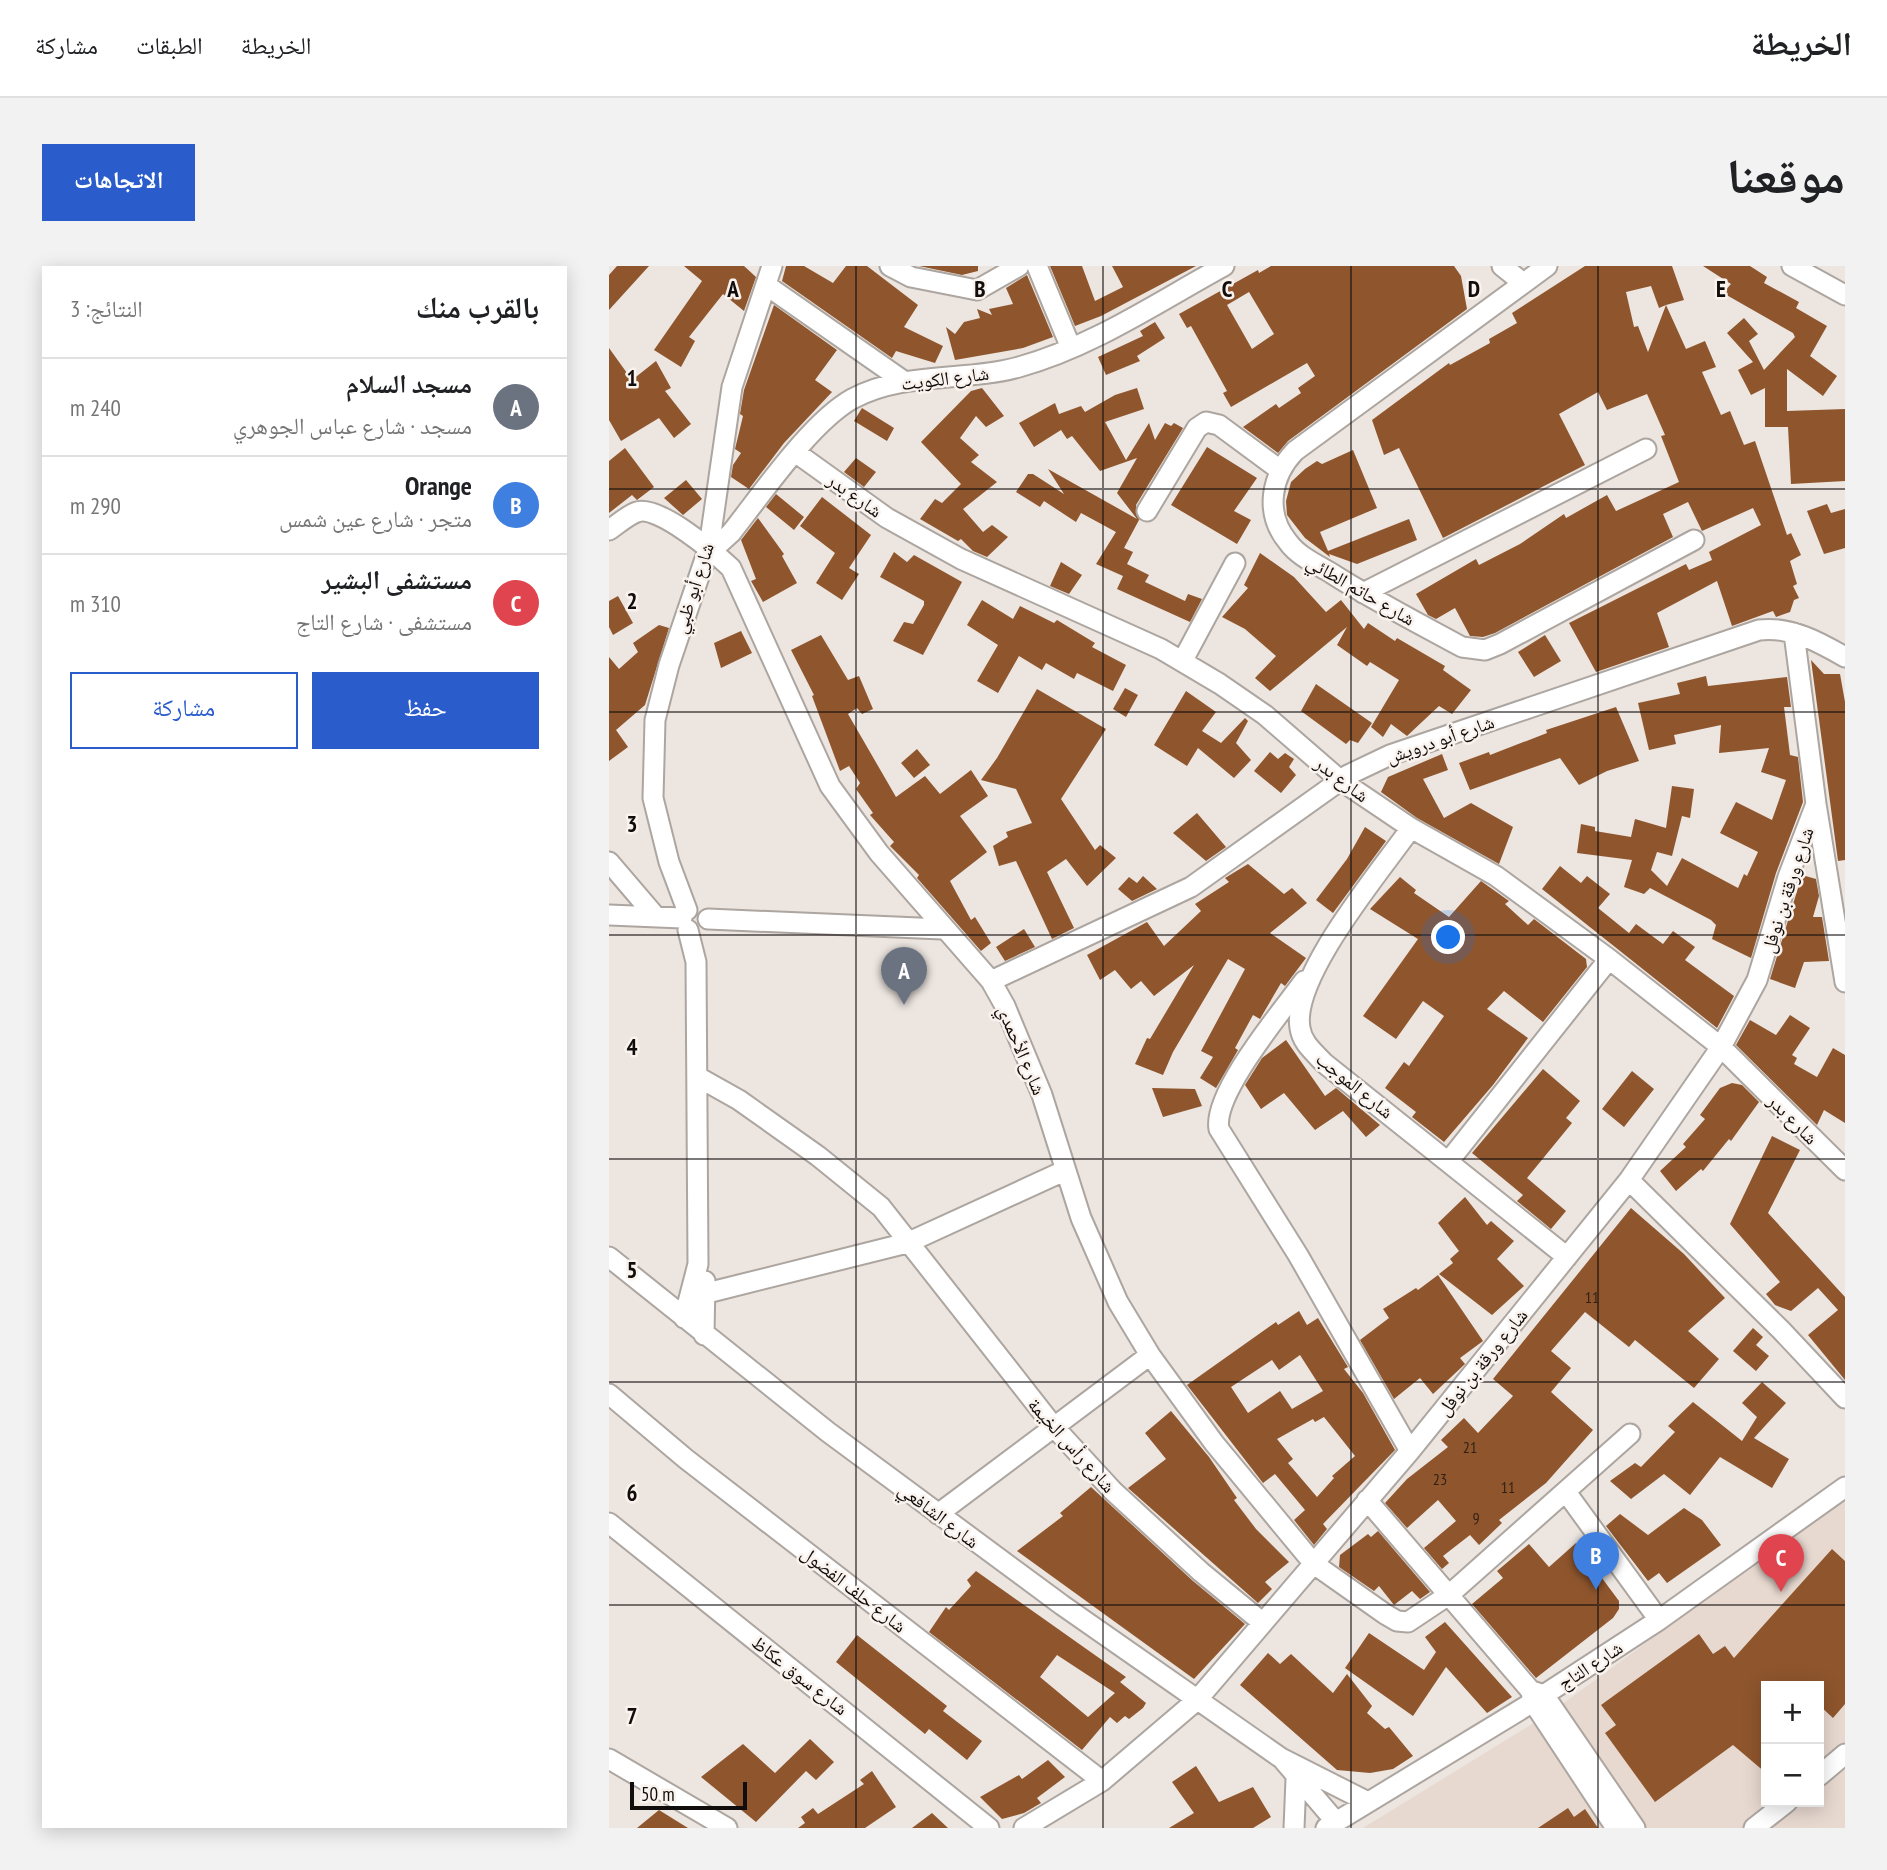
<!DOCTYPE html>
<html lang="ar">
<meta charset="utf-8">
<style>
body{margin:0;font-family:"PT Sans Narrow","Noto Naskh Arabic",sans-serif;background:#f2f2f2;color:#202124;direction:rtl}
.controls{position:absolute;right:21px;bottom:21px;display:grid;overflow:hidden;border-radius:0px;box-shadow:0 4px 18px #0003}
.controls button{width:63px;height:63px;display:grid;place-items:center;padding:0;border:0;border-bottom:2px solid #e0e0e0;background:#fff;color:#202124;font:35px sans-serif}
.scale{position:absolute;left:21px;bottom:18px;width:117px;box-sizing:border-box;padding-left:7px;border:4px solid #100d0c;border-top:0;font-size:19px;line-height:24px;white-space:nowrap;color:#100d0c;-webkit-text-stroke:5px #faf2ed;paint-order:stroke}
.you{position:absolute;left:840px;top:672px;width:24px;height:24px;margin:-18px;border:5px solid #fff;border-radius:50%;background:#1a73e8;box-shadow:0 0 0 10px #1a73e833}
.badge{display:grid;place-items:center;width:46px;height:46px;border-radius:50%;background:#2a5ccb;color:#fff;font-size:23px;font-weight:700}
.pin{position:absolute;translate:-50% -58px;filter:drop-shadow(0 2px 4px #0008)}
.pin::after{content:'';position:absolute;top:37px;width:24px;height:21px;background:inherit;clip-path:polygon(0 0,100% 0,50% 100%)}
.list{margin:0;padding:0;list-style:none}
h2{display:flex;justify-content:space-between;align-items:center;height:91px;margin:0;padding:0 28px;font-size:30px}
h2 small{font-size:23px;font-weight:400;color:#757577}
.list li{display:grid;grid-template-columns:46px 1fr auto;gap:21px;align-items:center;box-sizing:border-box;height:98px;padding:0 28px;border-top:2px solid #e0e0e0}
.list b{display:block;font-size:26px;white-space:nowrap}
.list p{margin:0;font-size:23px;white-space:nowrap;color:#757577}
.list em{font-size:23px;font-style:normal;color:#757577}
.actions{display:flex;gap:14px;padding:21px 28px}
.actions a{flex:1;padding:16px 0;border:2px solid #2a5ccb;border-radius:0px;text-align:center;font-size:24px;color:#2a5ccb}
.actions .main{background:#2a5ccb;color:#fff}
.map{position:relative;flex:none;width:1236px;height:1562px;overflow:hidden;direction:ltr;border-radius:0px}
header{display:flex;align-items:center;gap:42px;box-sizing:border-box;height:98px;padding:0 35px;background:#fff;border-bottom:2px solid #e0e0e0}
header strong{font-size:33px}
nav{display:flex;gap:38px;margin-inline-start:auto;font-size:24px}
.intro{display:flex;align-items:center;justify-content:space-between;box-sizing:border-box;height:168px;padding:0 42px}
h1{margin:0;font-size:49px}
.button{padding:18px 32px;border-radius:0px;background:#2a5ccb;color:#fff;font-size:24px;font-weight:700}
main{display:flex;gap:42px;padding:0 42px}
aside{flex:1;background:#fff;border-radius:0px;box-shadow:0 4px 18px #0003}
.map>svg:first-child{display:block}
.built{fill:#e8d9d0;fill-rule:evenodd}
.building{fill:#8f562d;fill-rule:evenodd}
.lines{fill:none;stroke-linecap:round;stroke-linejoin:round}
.minor-casing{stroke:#aca5a0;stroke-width:23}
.minor{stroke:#fff;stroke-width:19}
.grid{fill:none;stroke:#100d0c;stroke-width:2;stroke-opacity:0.55}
.labels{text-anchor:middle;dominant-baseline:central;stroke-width:5;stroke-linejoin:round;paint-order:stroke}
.number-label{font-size:16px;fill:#301f14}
.street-label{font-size:19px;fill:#100d0c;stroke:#faf2ed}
.grid-label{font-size:23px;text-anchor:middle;font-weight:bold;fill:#100d0c;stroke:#faf2ed;stroke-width:5;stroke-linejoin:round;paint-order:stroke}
</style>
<header>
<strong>الخريطة</strong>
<nav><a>الخريطة</a><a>الطبقات</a><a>مشاركة</a></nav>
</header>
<div class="intro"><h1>موقعنا</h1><a class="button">الاتجاهات</a></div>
<main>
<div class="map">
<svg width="1236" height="1562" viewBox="0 0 1236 1562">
<rect width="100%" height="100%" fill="#ece5e0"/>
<path class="built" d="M1236,1232v330h-482l187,-115zM1157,1420h53v116h-53z"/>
<path class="building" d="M8,0h32l-40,44v-35z
M75,0h60l12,11 -12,34 -21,-17 -34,43 6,4 -14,26 -27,-17 48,-69z
M177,0h18l29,17 13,-17h21l51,39 -14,22 39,19 -8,17 -39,-12 -4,7 -110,-77z
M310,0h59v5l-16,4z
M441,0h32l13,35 28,-14 -11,-21h84l-95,50 -26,10z
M662,0h183l7,10 6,33 -179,132 -10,12 -35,-26 33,-23 3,4 22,-15 -3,-5 17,-12 -8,-13 -76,44 -8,-14 4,-2 -36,-65 -4,2 -8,-14 79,-44 1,3zM640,26l25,42 -22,15 -25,-44z
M976,0h87l12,34 -18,5 20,44 19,-8 11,26 -14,5 19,43 9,-4 14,34 11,-4 32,94 4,-2 10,22 -11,6 7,23 -4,2 6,12 -5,2 -4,12 -14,5 -3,-6 -41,15 -15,-45 -60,32 12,34 -73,25 -27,-49 117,-59 3,6 23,-10 -3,-8 52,-27 -8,-17 -51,23 -14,-29 -25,12 10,23 -178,96 -12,4 -13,-1 -15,-28 -19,11 -8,-4 -12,-21 60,-35 3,6 41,-21 44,-30 2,4 41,-23 9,16 63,-29 -18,-46 4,-1 -18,-41 -40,16 -9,-18 -39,22 26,51 -142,73 -44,-90 -15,7 -12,-35 77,-57 1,2 40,-22 -1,-4 28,-16 -5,-10zM1042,20l8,22 7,-3 -18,47 -10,-26 -4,1 -8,-35z
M1094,0h47l17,11 -3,6 35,19 -3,6 31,18 -17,30 27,20 -14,20 -36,-27v42l58,-2v72l-54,3 -3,-57h-23v-39l-14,7 -13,-25 15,-8 -26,-29 17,-15 14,16 -9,7 15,29 31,-33 -2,-4 -70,-40 8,-9z
M418,9l26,62 -30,11 -68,12 -9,-33 9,7 9,-12 16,-4 -3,-9 15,6 -3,-6 24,-5 -7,-16z
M165,39l63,45 -22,30 17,12 -48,51 -35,46 -18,-12 2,-12 8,-12 -6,-4 8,-33 -3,-2 4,-24z
M546,56l10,16 -28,18 3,5 -34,14 -8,-18 45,-21 -3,-5z
M0,82l23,32 24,-19 15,27 -6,3 26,33 -17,14 -15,-20 -38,23 -12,-21z
M373,122l22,28 -18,11 -10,-11 -16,22 19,17 -8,7 26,20 -34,27 20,23 9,-7 16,12 -21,20 -14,-6 -12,-12 -3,2 -38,-22 15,-20 7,4 19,-19 -40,-42 50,-51z
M528,122l7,21 -39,13 21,38 23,-37 6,17 10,-17 6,3 3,-3 9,5 -47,77 3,15 -15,28 9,4 -6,12 22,11 -4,7 40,19 3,-7 14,5 -12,23 -73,-33 6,-13 -27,-12 20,-32 -35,-19 -5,9 -32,-21 -4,6 -24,-15 12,-18h5l31,20 -16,-25 89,50 -20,-26 20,-35 -37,13 -28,-35 -5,3 -6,-9 -27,17 -15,-24 36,-20 4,11 22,-8 4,6 30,-17z
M253,142l32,20 -7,13 -33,-20z
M598,181l50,31 -23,33 17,9 -14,24 -66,-39z
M16,182l29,39 -17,13 -5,-5 -23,18v-52z
M744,184l24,58 -57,24 8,19 81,-32 8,21 -60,24 -28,-10 1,3 -25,-19 -18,-23 -1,-14 5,-19 14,-13 12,-8 5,3z
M247,192l20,14 -12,15 -20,-15z
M77,214l16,19 -19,16 -19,-17z
M167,228l28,23 -10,13 -28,-23z
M213,231l49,38 -22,33 10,6 -17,26 -26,-17 19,-30 -35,-27z
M1218,238l4,9 14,-4v39l-21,6 -17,-43z
M149,252l26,36 -2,2 15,27 -34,19 -12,-21 5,-2 -15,-39z
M285,286l13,10 7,-7 48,27 -39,73 -30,-14 11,-19 9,2 11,-19v-4l-44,-24z
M651,287l34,24 32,35 15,-12 23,29 4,-6 27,18 2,-3 48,28 -2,4 28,20 -19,24 -13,-8 -32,30 -16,-12 -8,13 -12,-10 28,-47 -29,-18 -3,4 -30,-21 10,-18 -77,64 -15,-13 21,-22 -31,-27 -23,-12 26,-29 -4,-3z
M452,296l21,13 -13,19 -19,-8z
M9,330l15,27 -20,12 -4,-8v-26z
M373,334l31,19 7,-13 34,17 3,-3 38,23 -3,4 34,18 -13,26 -36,-18 -3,6 -28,-16 -4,7 -23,-14 -21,37 -21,-12 21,-36 -31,-20z
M50,359l10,3 -24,77 -29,25 12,17 -19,14v-104l10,12 19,-17 -5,-9z
M132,365l11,22 -31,15 -7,-25z
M212,369l27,45 11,-4 14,33 -11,5 -5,-6 -9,6 48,83 29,-21 15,18 31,-24 17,26 -28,20 27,36 -37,29 21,39 4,-3 16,26 -10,8 -64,-73 2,-3 -29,-29 4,-4 -24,-27 3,-2 -17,-24 4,-6 -11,-17 -9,5 -28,-75 2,-1 -23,-45z
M936,369l16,26 -27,16 -16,-25z
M1202,394l13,14h16l5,28v158l-7,1z
M1097,410l2,10 79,-9 4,30h-7l6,48 8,2 5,45 -27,71 -25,85 -39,-19 4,-14 -5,-5 -61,-32 -6,6 -20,-7 8,-27 -55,-7 4,-29 14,3v4l36,6 4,-18 31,9 6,-42 22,3 -4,29 -8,-2 -10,40 -15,-4 -6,18 16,16 15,-28 56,30 6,-14 3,2 11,-24 -38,-19 16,-31 36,18 14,-40 -25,-8 8,-24 -50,5 2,-28 -47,10 2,9 -27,6 -11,-47 42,-9 -3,-11z
M707,418l56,39 -14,20 -8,-3 -4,4 -45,-33z
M516,422l13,7 -12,22 -13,-8z
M428,423l69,40 -45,70 34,51 5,-5 16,13 -29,28 -21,-27 -19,13 27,56 -22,11 -36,-78 -17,5 -6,-20 15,-9 -2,-5 26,-9 -16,-34 -35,-9 16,-22z
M577,425l30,21 -14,19 19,12 24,-25 3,3 -12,22 15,17 -17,18 -36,-30 -11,18 -33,-21z
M1007,441l23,54 -32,10 -28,14 -19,-27 -90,32 -11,-27 30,-11 1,3 57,-22 -1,-3z
M308,483l13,16 -16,13 -13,-15z
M661,486l8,7 7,-6 9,6 -5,8 7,8 -15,18 -27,-22z
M833,488l6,16 -25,9 21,39 27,-15 42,24 -14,37 -82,-46 -36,-26 7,-15z
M588,547l29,34 -20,14 -33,-28z
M756,561l21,14 -53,72 -17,-13 31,-41z
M639,598l36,30 8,-6 15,15 -37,30 36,25 -21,28 -4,-3 -21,36 -7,-4 -18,33 3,2 -22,38 -16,-10 13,-21 -12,-6 44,-82 -17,-10 -55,93 -10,23 -28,-11 12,-26 3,1 44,-74 -40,31 -13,-15 -10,8 -16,-19 -15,10 -13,-25 60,-33 17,24 37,-35 -6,-7 34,-22 -4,-4z
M951,600l21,17 6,-7 23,18 -12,14 31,25 7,-9 27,20 10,-13 22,16 -10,13 49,36 -17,32 -175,-139z
M1193,609l14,4 3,17 -6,21h9l7,44 -25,1 -9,26 -25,-9z
M534,610l14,13 -25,12 -14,-12 11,-12 8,6z
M791,611l16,13 -2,3 35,24 32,-36 28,20 -4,3 23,21 6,-6 52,40 1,8 -44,55 -39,-31 -17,18 41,29 -35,47 -49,57 -32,-25 4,-5 -31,-24 19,-26 5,4 35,-50 -21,-15 -27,38 -33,-23 55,-77 -48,-30z
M415,663l11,18 -30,14 -9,-14z
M1181,749l20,13 -18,27 5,3 -3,6 23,13 16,-29 12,7v68l-21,-13 -7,15 -81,-80 14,-25 26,15z
M677,774l39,56 11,-8 44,37 -14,12 -23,-26 -28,19 -31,-37 -23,16 -16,-24 17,-27z
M934,803l37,32 -14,17 6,5 -45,55 39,33 -15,18 -34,-28 6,-6 -51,-42z
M1023,805l22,18 -30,38 -22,-18z
M1123,817l10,2 17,17 -28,39 -2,-2 -26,32 -2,-2 -25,22 -16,-20 26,-24 -3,-3 22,-25 -5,-4 20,-27z
M543,822l43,1 7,17 -39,11z
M1163,870l28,14 -32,63 77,84v83l-37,-45 30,-25 -20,-22 -27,23 -16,-6 -9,-11 14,-12 -50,-58z
M856,931l22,28 4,-4 23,20 -17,18 27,27 -32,29 -53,-41 14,-11 -3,-4 9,-8 -21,-28z
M1022,942l53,46 41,44 -37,33 31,28 -25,29 -59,-48 -6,7 -44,-35 -34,39 20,17 -20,24 42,38 -47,53 -47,37 3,3 -23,22 -9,-10 -27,21 6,7 -7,6 -18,-21 32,-27 -18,-21 -31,28 -22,-25 22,-24 41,-32 -7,-7 23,-22 14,15 35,-37 -20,-17z
M829,1009l45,66 -23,17 5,6 -32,30 -13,-16 -26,21 -34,-59 29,-22 -6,-9 33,-21 2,2z
M690,1045l8,14 11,-7 30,49 -4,2 19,24 32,57 -72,74 4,5 -13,16 -20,-25 11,-10 -30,-36 -12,9 -76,-98 89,-63 2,3zM691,1089l23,36 -31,18 -12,-18 -32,22 -17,-26 41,-27 7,10zM715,1151l31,39 -23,20 2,2 -17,19 -29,-34 5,-4 -16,-20 36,-20 2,3z
M1144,1062l10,9 -7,8 13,11 -13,15 -23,-20z
M1153,1116l24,21 -32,35 35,21 -17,29 -52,-31 -30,38 -26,-21 -33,25 -21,-18 25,-18 6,4 34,-35 -7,-6 25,-24 49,39 15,-24 -15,-14z
M562,1145l38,46 28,41 -3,2 22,29 33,33 -24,20 7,7 -14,14 -130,-115 38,-29 -21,-26z
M482,1221l102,94 52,43 -51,55 -177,-128 46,-35 -3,-3z
M1075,1242l18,12 19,25 -54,38 -8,-10 -11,8 -42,-55 14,-12 28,21z
M769,1265l52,61 -10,7 -8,-8 -18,14 -15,-19 -5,5 -35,-24 1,-12 28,-21 3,3z
M967,1277l43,58v8l-6,9 -77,60 -64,-74 31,-26 -6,-7 32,-27 20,23z
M1223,1283l13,12v143l-12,14 -14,-13v-19h-53v87l-33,-28 -78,57 -50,-69 11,-8 -15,-20 98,-71 14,20 12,-8 9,12z
M367,1305l150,106 -6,5 26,21 -3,5 -14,11 -4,-3 -8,7 -7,-6 -28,33 -153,-118 17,-25 3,3 22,-24 -4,-6zM448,1389l58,38 -27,24 -48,-40z
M836,1356l67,75 -25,16 -41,-46 -33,49 -68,-48 24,-35 55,37 12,-18 -11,-15z
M248,1369l90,71 -4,5 39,30 -15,19 -38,-31 -4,5 -89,-72z
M659,1387l12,11 11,-10 42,39 14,-19 25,32 -5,7 18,16 4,-2 24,29 -20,13 -23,4 -33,-3 -97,-85z
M201,1473l24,23 -18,18 -10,-9 -50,51 -55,-45 42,-33 32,29z
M439,1494l17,17 -28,21 4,5 -17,10 -22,6 -22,-22 39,-22 3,4z
M587,1500l23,36 34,-15 18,30 -18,11h-84l25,-15 -22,-31z
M263,1505l24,36 -31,21h-67l7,-5 -4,-6 12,-9 5,6 46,-30 -4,-4z
M959,1542l6,9 11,-8 13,19h-60z
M50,1544l29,18h-51z
M323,1547l16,15h-36z"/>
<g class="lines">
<g class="minor-casing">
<path id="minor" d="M281,0l21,11 66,13 42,-24
M428,0l34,82
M893,0l20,16
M938,0l-252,185c-24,25 -31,62 -7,91 10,14 28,22 43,31 42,27 87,50 131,74l23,3 15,-6 194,-104
M1183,0l53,29
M157,19l139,97
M186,186l92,66 74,41 200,90 59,35 45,31 75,65 71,48 85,48 113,83 112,88 124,123
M538,245l50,-83 9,-6 13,3 61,45
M0,264c9,-6 19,-15 28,-18 21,-8 79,42 94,56l99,218 49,67 112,128 14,25 37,89 39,123 37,84 32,53 64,88 100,121 71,50 12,7 11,1 42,-28 180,-160
M100,281l11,-4 11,-10c31,-39 79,-110 121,-134 51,-28 113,-17 167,-32 73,-20 139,-65 205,-101
M754,327l283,-144
M1185,367l22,171 29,178
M574,394l52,-97
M802,562c-31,44 -120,149 -111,200 2,15 14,24 24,35l243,194
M0,596l47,55
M78,644l-18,-48 -16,-64 2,-78 14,-55 40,-118 23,-160 40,-121
M0,649l73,3
M99,653l234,10
M382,715l200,-94 157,-112 42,-20 369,-125c31,-4 60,12 86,27
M695,715c-21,29 -92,113 -85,148l79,126 112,196
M89,811l41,23 79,56 63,51 173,220 59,64 88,81 62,51
M840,895l160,-202
M1020,914l152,150 64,68
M0,991l219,175 234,173 219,153 87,44
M98,1027l200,-50 157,-72
M75,1052l14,-54 -2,-302 -8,-32
M95,1069l1,-54
M0,1128l77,65 416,322
M957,1226l93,128
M758,1234l164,191
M329,1248l212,-159
M0,1257l380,305
M923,1425l12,4 91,133
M922,1426l2,10 83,126
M0,1493l118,69
M675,1495l52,61
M1210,1510l26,-22
M415,1562l78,-47 95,-81 213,-249 219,-271 92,-133 36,-67 31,-103 28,-73
M685,1562l2,-49
M717,1562l207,-126 126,-82 186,-133
M1145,1562l33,-26"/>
</g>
<use href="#minor" class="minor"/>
</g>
<path class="grid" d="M247,0v1562M494,0v1562M742,0v1562M989,0v1562M0,223h1236M0,446h1236M0,669h1236M0,893h1236M0,1116h1236M0,1339h1236"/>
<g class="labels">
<g class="number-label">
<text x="983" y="1031">11</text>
<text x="861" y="1181">21</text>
<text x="831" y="1213">23</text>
<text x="899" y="1221">11</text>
<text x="867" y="1252">9</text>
</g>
<g class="street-label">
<text transform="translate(336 112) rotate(-7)">شارع الكويت</text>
<text transform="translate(246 229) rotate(35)">شارع بدر</text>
<text transform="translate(84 322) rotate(-72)">شارع أبو ظبي</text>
<text transform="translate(752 324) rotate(30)">شارع حاتم الطائي</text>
<text transform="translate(831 473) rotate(-19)">شارع أبو درويش</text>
<text transform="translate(733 513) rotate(37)">شارع بدر</text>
<text transform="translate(1178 624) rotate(-72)">شارع ورقة بن نوفل</text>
<text transform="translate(413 784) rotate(67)">شارع الأحمدي</text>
<text transform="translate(746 819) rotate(39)">شارع الموجب</text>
<text transform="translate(1184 853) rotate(45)">شارع بدر</text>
<text transform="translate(873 1096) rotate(-51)">شارع ورقة بن نوفل</text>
<text transform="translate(463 1179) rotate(48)">شارع رأس الخيمة</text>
<text transform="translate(330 1249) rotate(37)">شارع الشافعي</text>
<text transform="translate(245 1323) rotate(38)">شارع حلف الفضول</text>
<text transform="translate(981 1399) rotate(-33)">شارع التاج</text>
<text transform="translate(191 1409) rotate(38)">شارع سوق عكاظ</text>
</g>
</g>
<g class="grid-label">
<text x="124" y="31">A</text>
<text x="371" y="31">B</text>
<text x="618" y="31">C</text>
<text x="865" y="31">D</text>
<text x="1112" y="31">E</text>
<text x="23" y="120">1</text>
<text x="23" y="343">2</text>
<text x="23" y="566">3</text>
<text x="23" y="789">4</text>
<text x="23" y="1012">5</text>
<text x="23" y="1235">6</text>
<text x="23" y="1458">7</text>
</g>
</svg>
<div class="controls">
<button>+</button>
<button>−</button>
</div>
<div class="scale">50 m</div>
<div class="you"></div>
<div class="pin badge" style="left:295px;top:739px;background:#6b7280">A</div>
<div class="pin badge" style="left:987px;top:1324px;background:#3f7fe0">B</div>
<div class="pin badge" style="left:1172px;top:1326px;background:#e0444e">C</div>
</div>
<aside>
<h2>بالقرب منك<small>النتائج: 3</small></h2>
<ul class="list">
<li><span class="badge" style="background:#6b7280">A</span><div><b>مسجد السلام</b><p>مسجد · شارع عباس الجوهري</p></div><em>240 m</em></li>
<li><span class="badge" style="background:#3f7fe0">B</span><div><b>Orange</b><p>متجر · شارع عين شمس</p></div><em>290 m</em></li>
<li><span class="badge" style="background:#e0444e">C</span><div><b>مستشفى البشير</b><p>مستشفى · شارع التاج</p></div><em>310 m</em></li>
</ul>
<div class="actions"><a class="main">حفظ</a><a>مشاركة</a></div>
</aside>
</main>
